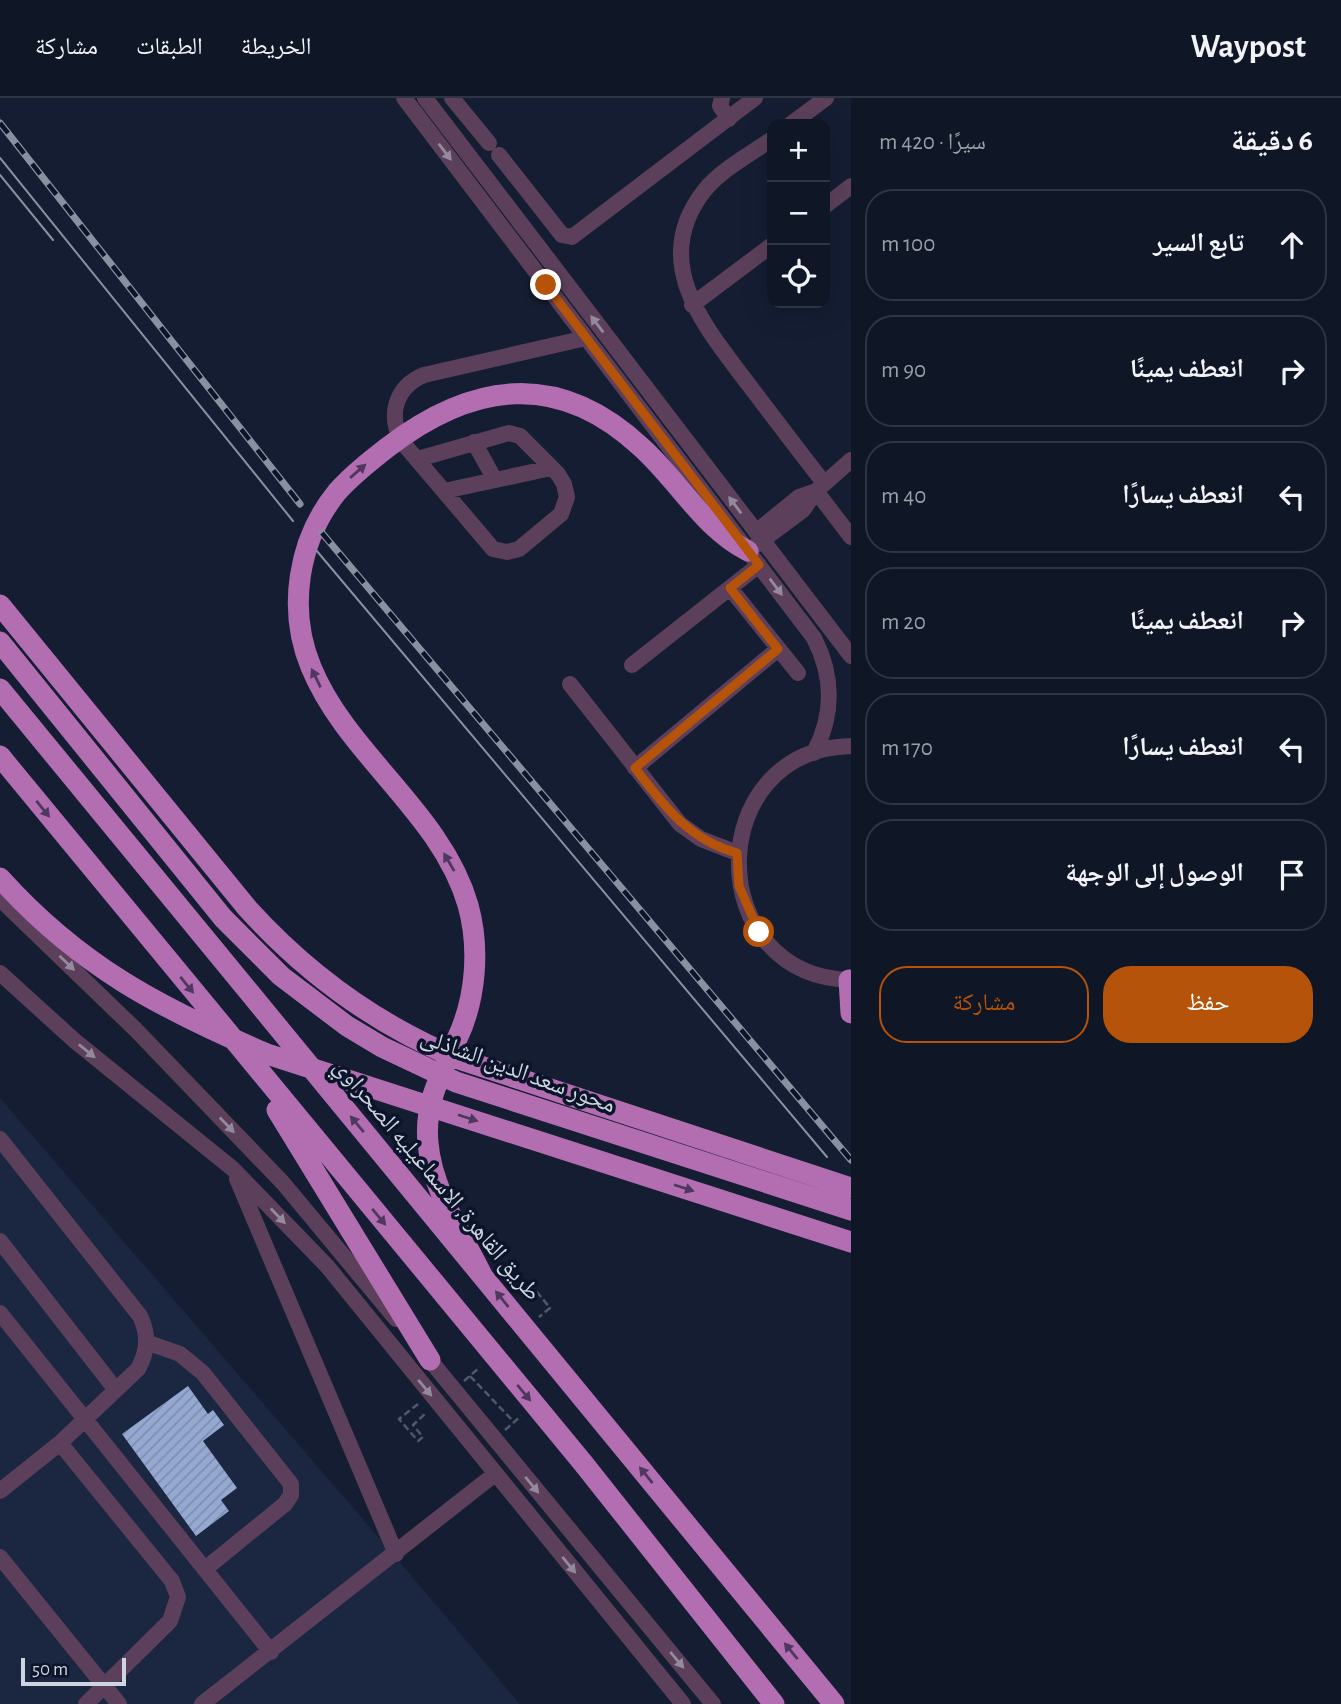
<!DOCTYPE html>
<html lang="ar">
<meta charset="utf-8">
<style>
body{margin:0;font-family:"Alegreya Sans","Noto Naskh Arabic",sans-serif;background:#1d2332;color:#f1f3f6;direction:rtl}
.controls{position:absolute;right:21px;top:21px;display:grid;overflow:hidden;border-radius:14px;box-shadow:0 7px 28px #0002}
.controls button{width:63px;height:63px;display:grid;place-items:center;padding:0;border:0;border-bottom:2px solid #2f3543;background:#0f1626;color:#f1f3f6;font:35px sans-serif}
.scale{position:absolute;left:21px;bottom:18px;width:105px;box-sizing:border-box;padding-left:7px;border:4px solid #cdd4e2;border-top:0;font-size:19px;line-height:24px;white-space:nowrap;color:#cdd4e2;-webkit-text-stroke:5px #0b1428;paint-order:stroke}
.stop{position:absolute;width:21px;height:21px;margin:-16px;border:5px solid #b45309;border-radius:50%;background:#fff}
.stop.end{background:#b45309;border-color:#fff;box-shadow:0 2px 7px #0008}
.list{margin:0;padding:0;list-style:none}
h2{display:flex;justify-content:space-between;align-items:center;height:91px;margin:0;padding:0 28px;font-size:30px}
h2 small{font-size:23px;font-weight:400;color:#9b9fa7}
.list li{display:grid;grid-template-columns:46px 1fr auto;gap:21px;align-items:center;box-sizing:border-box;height:112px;margin:0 14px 14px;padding:0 14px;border:2px solid #2f3543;border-radius:28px}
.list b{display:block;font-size:26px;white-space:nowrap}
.list em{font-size:23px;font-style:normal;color:#9b9fa7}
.actions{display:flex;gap:14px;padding:21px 28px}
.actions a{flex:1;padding:16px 0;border:2px solid #b45309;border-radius:28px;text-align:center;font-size:24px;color:#b45309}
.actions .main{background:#b45309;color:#fff}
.icon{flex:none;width:38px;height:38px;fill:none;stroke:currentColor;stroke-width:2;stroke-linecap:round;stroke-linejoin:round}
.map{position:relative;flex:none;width:851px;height:1606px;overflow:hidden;direction:ltr}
header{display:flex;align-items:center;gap:42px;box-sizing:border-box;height:98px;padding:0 35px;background:#0f1626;border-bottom:2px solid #2f3543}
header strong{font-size:33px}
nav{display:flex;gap:38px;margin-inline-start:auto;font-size:24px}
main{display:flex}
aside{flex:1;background:#0f1626}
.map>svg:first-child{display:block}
.built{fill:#1b2641}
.building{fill:url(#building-hatch)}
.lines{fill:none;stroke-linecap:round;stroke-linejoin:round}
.path{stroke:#50586b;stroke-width:2.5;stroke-dasharray:7 3.5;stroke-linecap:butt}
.minor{stroke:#5c405b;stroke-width:16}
.highway{stroke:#b36db1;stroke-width:21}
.tram{stroke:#8991a1;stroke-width:2}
.rail-casing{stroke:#8991a1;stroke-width:7}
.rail{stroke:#0b1428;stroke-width:4.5;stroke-dasharray:13;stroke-linecap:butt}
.oneway{fill:#948a9e}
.oneway2{fill:#4e385f}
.route{stroke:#b45309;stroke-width:9}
.labels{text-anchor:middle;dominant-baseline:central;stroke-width:7;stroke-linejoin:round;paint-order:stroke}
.street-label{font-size:24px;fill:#cdd4e2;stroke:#0b1428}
</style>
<header>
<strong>Waypost</strong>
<nav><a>الخريطة</a><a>الطبقات</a><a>مشاركة</a></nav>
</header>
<main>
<aside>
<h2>6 دقيقة<small>سيرًا · 420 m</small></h2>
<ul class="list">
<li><svg class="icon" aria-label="ahead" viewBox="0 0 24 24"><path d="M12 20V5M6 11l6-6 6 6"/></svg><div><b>تابع السير</b></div><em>100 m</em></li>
<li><svg class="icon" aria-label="right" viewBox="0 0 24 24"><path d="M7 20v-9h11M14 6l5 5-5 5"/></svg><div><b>انعطف يمينًا</b></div><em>90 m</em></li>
<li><svg class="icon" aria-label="left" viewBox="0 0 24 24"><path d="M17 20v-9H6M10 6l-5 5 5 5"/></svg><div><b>انعطف يسارًا</b></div><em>40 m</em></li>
<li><svg class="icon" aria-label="right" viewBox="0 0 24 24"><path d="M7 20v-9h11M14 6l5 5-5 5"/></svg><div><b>انعطف يمينًا</b></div><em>20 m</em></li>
<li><svg class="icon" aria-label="left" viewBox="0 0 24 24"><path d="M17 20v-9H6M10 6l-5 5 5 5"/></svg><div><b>انعطف يسارًا</b></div><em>170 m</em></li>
<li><svg class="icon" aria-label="arrive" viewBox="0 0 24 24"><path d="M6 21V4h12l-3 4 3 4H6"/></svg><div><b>الوصول إلى الوجهة</b></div></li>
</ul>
<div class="actions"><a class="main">حفظ</a><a>مشاركة</a></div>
</aside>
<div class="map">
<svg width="851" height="1606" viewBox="0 0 851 1606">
<defs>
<pattern id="building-hatch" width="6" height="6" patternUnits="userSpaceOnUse" patternTransform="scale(1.75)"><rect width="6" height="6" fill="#94a8d2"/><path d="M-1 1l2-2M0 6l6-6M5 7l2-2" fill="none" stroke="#7e8eae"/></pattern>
</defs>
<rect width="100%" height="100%" fill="#141d32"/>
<path class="built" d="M0,1000l393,456 127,150h-520z"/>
<path class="building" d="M188,1288l20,28 5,-4 11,15 -21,16 34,47 -16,12 8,11 -33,25 -74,-102z"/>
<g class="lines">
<path class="path" d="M508,1183l25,6 17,21 -11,9
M470,1278l44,46
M464,1283l16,-14
M418,1306l-19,15 19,22 5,-4 -10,-12 14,-13
M505,1332l16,-14"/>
<path class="minor" d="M404,0l410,540c20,39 20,76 0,115
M425,0l426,558
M452,0l37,45
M722,0l-2,8 9,13
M791,26l35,-26
M772,41c-21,15 -52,31 -68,52 -56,72 2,137 45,194 25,33 50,66 75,98
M499,57l63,80 10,2 183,-139
M825,108l26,-20
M692,207l80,-60
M474,344l21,38
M418,361l91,-26 11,3 38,38 6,10 3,13 -6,17 -42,35 -12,3 -14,-3 -90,-106c-16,-27 -8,-56 21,-68l162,-37
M444,393l107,-23
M816,393l35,46
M756,434l43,-35 17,-6
M756,447l47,-35 13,-19 35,-31
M730,490l68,85
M632,567l127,-100
M570,586l110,140 21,15 36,14
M851,648c-150,4 -149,231 0,234
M635,670l143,-119
M0,801l136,131 147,153 113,136
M0,875l75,68 158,128 94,97 356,438
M0,1041l140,177c9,19 8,35 -2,53l-78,74 -60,48
M237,1081l159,375
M0,1143l116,149
M0,1215l271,339
M146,1244l34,12 23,19 88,111v11l-6,9 -80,65
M424,1255l289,351
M60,1345l112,138 6,16 -8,24 -84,83
M0,1459l119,147
M202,1606l293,-230"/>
<path class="highway" d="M0,507l248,304c60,66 129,116 211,150l392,129
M0,544l223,276 58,58 66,50 35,21 74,35 395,128
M0,591l834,1015
M0,658l583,707 191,241
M0,780c79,88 160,130 267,176l584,188
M849,882l2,33
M277,1012l153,250
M482,1177c-20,-41 -50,-85 -54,-132 -4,-40 13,-69 29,-104 19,-40 23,-91 11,-134 -27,-93 -121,-150 -157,-238 -24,-58 -13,-127 26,-175 15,-17 33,-31 51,-45 85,-65 170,-77 253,0 38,34 61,80 107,104"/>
<path class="tram" d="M0,60l293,363
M0,77l53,65
M316,452l511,607"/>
<g class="rail-casing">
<path id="rail" d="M0,25l300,381
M322,435l529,627"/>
</g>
<use href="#rail" class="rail"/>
</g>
<defs><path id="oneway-solid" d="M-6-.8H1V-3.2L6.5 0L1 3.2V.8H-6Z" transform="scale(1.75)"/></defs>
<g class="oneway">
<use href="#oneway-solid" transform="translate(445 54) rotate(53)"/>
<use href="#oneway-solid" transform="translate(597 226) rotate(-127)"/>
<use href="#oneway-solid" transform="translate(735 407) rotate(-127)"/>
<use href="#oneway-solid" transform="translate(776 489) rotate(53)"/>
<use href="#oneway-solid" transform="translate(67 865) rotate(44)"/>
<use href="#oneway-solid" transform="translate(87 953) rotate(39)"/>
<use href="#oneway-solid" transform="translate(227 1027) rotate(46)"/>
<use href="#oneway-solid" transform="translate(278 1118) rotate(46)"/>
<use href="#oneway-solid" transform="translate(425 1290) rotate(50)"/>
<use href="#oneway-solid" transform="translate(532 1387) rotate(50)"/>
<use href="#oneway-solid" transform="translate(569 1467) rotate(51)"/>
<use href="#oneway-solid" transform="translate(677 1562) rotate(50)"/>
</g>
<g class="oneway2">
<use href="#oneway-solid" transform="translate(358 373) rotate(-41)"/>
<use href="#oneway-solid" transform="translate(316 580) rotate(-116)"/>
<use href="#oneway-solid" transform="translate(43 711) rotate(51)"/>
<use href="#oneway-solid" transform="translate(449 764) rotate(-120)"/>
<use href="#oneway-solid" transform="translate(187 887) rotate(51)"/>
<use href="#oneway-solid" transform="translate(468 1020) rotate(18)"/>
<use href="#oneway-solid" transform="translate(357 1026) rotate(-130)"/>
<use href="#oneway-solid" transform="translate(684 1090) rotate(18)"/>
<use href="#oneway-solid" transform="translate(379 1119) rotate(50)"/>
<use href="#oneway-solid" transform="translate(502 1201) rotate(-129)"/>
<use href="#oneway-solid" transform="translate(524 1295) rotate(50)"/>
<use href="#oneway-solid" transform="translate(646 1377) rotate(-129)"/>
<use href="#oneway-solid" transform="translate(791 1553) rotate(-129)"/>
</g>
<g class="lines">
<path class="route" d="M546,187l213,280 -29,23 48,61 -143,119c29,38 54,72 102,85l2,33 20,46"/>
</g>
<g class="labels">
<g class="street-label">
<text transform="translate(518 973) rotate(20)">محور سعد الدين الشاذلى</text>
<text transform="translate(437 1082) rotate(50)">طريق القاهرة, الاسماعيليه الصحراوي</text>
</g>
</g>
</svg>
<div class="controls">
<button>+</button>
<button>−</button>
<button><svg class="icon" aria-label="locate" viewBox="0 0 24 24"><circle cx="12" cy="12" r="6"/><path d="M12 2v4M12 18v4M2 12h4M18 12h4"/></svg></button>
</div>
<div class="scale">50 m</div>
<div class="stop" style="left:759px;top:834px"></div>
<div class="stop end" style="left:546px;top:187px"></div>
</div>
</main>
